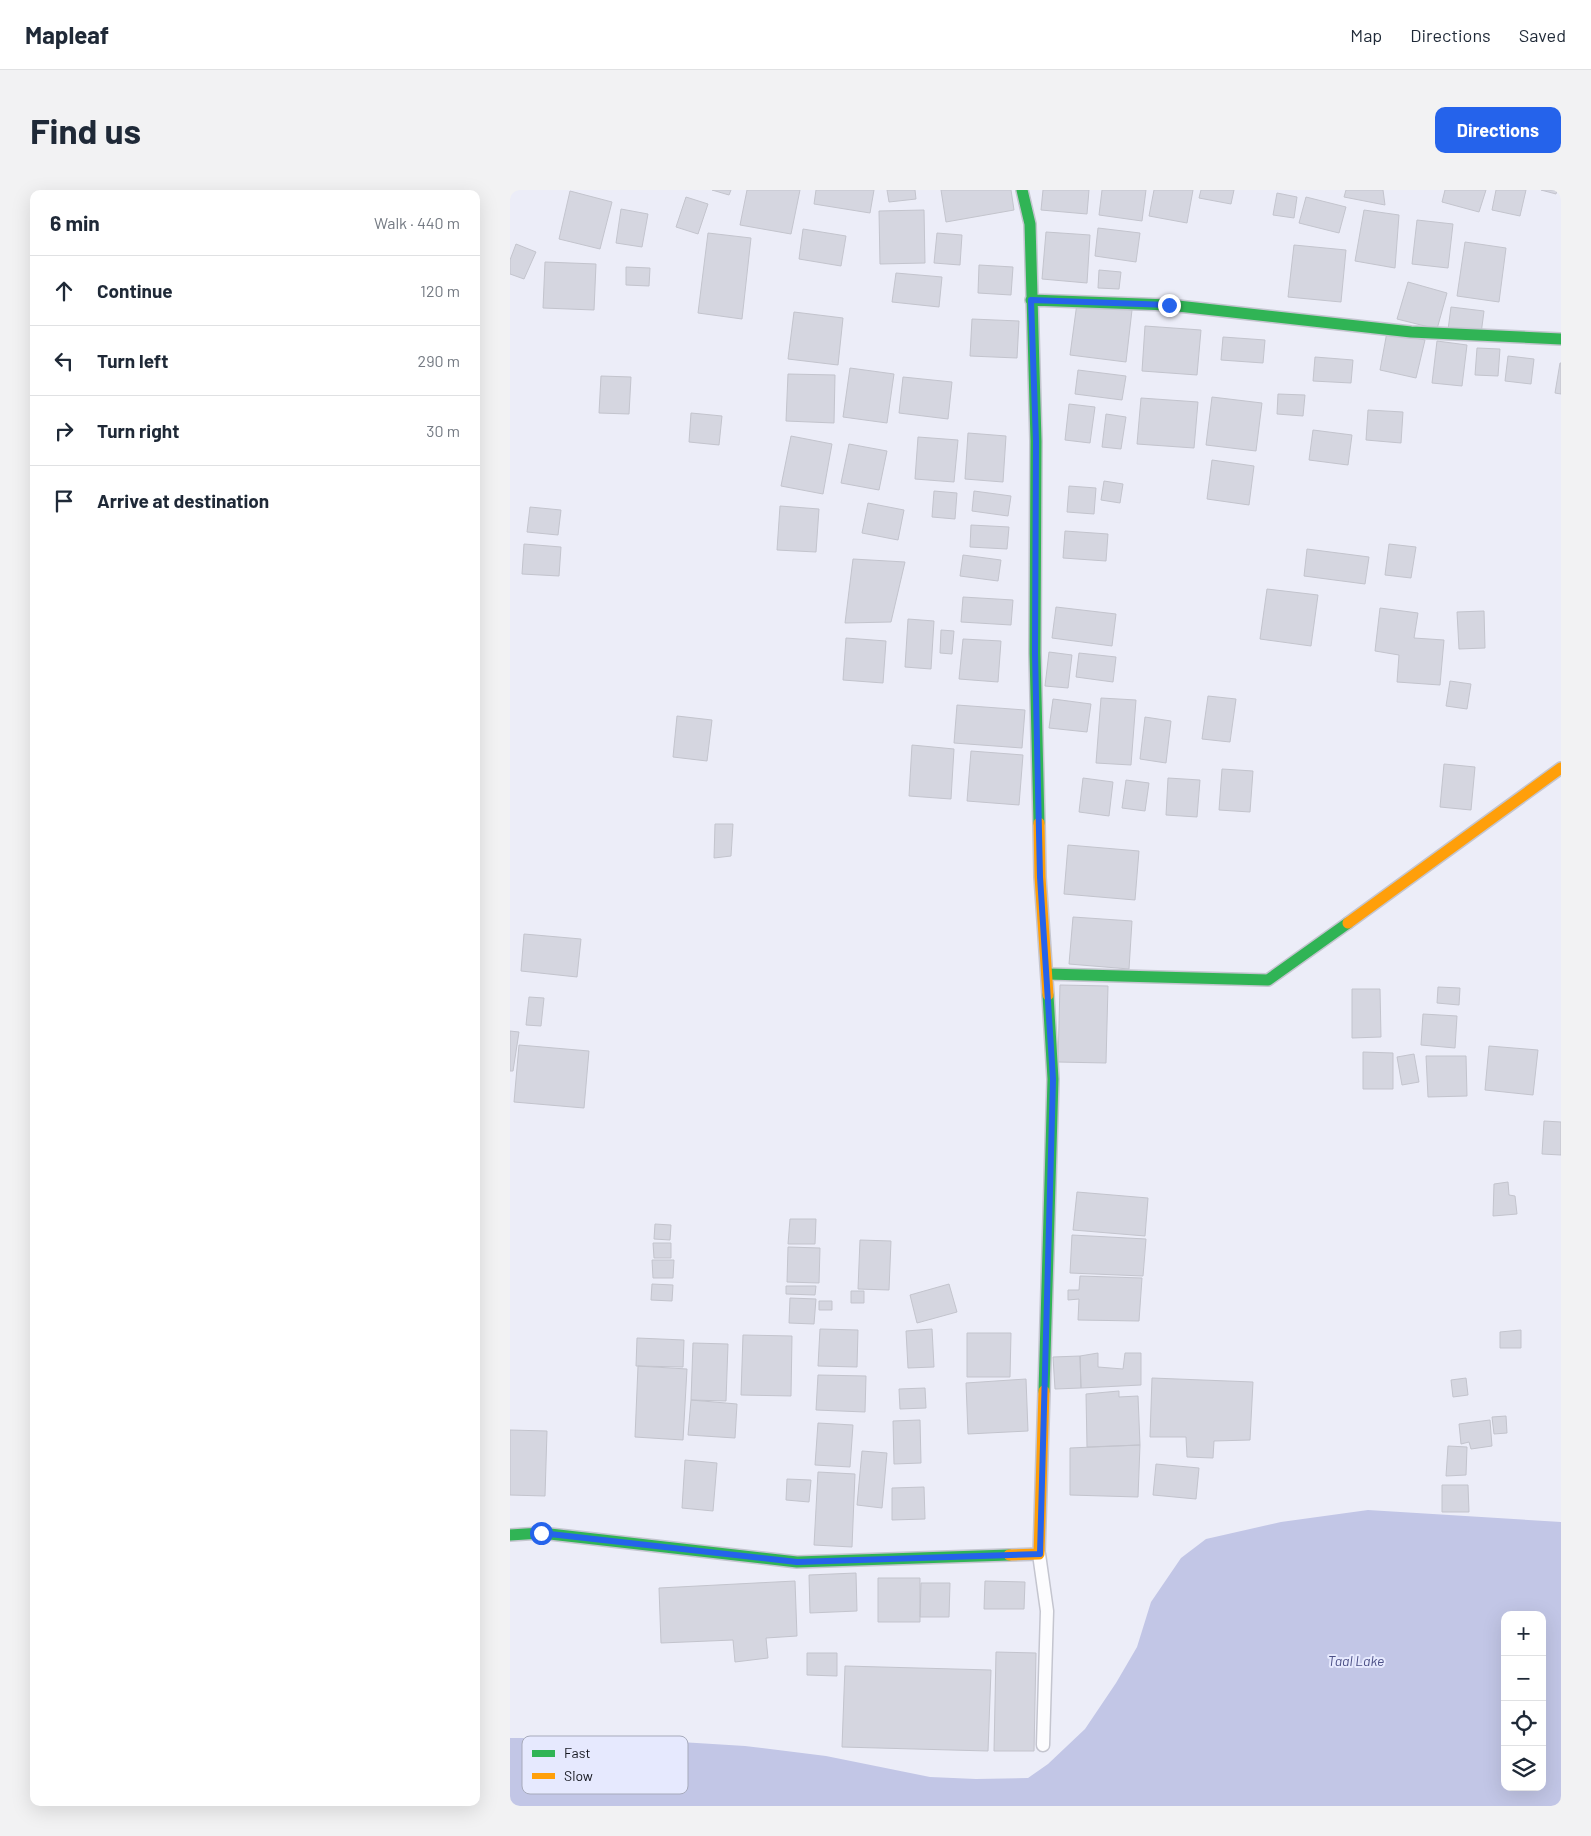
<!DOCTYPE html>
<meta charset="utf-8">
<style>
body{margin:0;font-family:Barlow,sans-serif;background:#f2f2f3;color:#1f2937}
.controls{position:absolute;right:15px;bottom:15px;display:grid;overflow:hidden;border-radius:10px;box-shadow:0 5px 20px #0002}
.controls button{width:45px;height:45px;display:grid;place-items:center;padding:0;border:0;border-bottom:1px solid #e0e1e3;background:#fff;color:#1f2937;font:25px sans-serif}
.stop{position:absolute;width:15px;height:15px;margin:-11px;border:4px solid #2563eb;border-radius:50%;background:#fff}
.stop.end{background:#2563eb;border-color:#fff;box-shadow:0 1px 5px #0008}
.list{margin:0;padding:0;list-style:none}
h2{display:flex;justify-content:space-between;align-items:center;height:65px;margin:0;padding:0 20px;font-size:21px}
h2 small{font-size:16px;font-weight:400;color:#747a83}
.list li{display:grid;grid-template-columns:32px 1fr auto;gap:15px;align-items:center;box-sizing:border-box;height:70px;padding:0 20px;border-top:1px solid #e0e1e3}
.list b{display:block;font-size:19px;white-space:nowrap}
.list em{font-size:16px;font-style:normal;color:#747a83}
.icon{flex:none;width:28px;height:28px;fill:none;stroke:currentColor;stroke-width:2;stroke-linecap:round;stroke-linejoin:round}
.map{position:relative;flex:none;width:1051px;height:1616px;overflow:hidden;border-radius:10px}
header{display:flex;align-items:center;gap:30px;box-sizing:border-box;height:70px;padding:0 25px;background:#fff;border-bottom:1px solid #e0e1e3}
header strong{font-size:24px}
nav{display:flex;gap:28px;margin-inline-start:auto;font-size:18px}
.intro{display:flex;align-items:center;justify-content:space-between;box-sizing:border-box;height:120px;padding:0 30px}
h1{margin:0;font-size:35px}
.button{padding:12px 22px;border-radius:10px;background:#2563eb;color:#fff;font-size:18px;font-weight:700}
main{display:flex;gap:30px;padding:0 30px}
aside{flex:1;background:#fff;border-radius:10px;box-shadow:0 5px 20px #0002}
.map>svg:first-child{display:block}
.water{fill:#c2c6e6;fill-rule:evenodd}
.building{fill:#d5d6e0;stroke:#c3c4cd}
.lines{fill:none;stroke-linecap:round;stroke-linejoin:round}
.lane-casing{stroke:#c4c5cf;stroke-width:15}
.fast-casing{stroke:#c4c5cf;stroke-width:14}
.slow-casing{stroke:#c4c5cf;stroke-width:14}
.lane{stroke:#fcfcfe;stroke-width:12}
.fast{stroke:#30b455;stroke-width:11}
.slow{stroke:#ff9f0a;stroke-width:11}
.route{stroke:#2563eb;stroke-width:6}
.labels{text-anchor:middle;dominant-baseline:central;stroke-width:4;stroke-linejoin:round;paint-order:stroke}
.water-label{font-size:14px;font-style:italic;fill:#4b4f86;stroke:#e6e9fe}
.key{fill:#e6e9fe;stroke:#a7aabb;stroke-width:1}
.key-label{font-size:14px;fill:#14161e}
</style>
<header>
<strong>Mapleaf</strong>
<nav><a>Map</a><a>Directions</a><a>Saved</a></nav>
</header>
<div class="intro"><h1>Find us</h1><a class="button">Directions</a></div>
<main>
<aside>
<h2>6 min<small>Walk · 440 m</small></h2>
<ul class="list">
<li><svg class="icon" aria-label="ahead" viewBox="0 0 24 24"><path d="M12 20V5M6 11l6-6 6 6"/></svg><div><b>Continue</b></div><em>120 m</em></li>
<li><svg class="icon" aria-label="left" viewBox="0 0 24 24"><path d="M17 20v-9H6M10 6l-5 5 5 5"/></svg><div><b>Turn left</b></div><em>290 m</em></li>
<li><svg class="icon" aria-label="right" viewBox="0 0 24 24"><path d="M7 20v-9h11M14 6l5 5-5 5"/></svg><div><b>Turn right</b></div><em>30 m</em></li>
<li><svg class="icon" aria-label="arrive" viewBox="0 0 24 24"><path d="M6 21V4h12l-3 4 3 4H6"/></svg><div><b>Arrive at destination</b></div></li>
</ul>
</aside>
<div class="map">
<svg width="1051" height="1616" viewBox="0 0 1051 1616">
<rect width="100%" height="100%" fill="#ecedf8"/>
<path class="water" d="M858,1320l193,12v284h-1051v-68h106l129,8 81,10 104,21 46,2 52,-1 20,-14 37,-35 31,-46 21,-36 14,-45 30,-44 25,-19 75,-17zM995,1425h37v172h-37z"/>
<path class="building" d="M202,0h19l-2,5z
M237,0h53l-9,44 -51,-9z
M306,0h58l-4,23 -56,-9z
M377,0h28l1,9 -27,3z
M431,0h70l3,20 -68,12z
M533,0h46l-2,24 -46,-4z
M592,0h44l-4,31 -43,-6z
M644,0h39l-6,33 -38,-7z
M691,0h33l-3,14 -32,-6z
M836,0h37l2,15 -41,-8z
M935,0h41l-7,22 -37,-10z
M986,0h30l-6,26 -28,-6z
M1031,0h16l-1,4z
M60,1l42,11 -12,47 -41,-10z
M767,3l20,4 -3,21 -21,-3z
M176,7l22,7 -10,30 -22,-7z
M796,7l40,10 -7,26 -40,-10z
M111,19l27,5 -6,33 -26,-4z
M414,20l1,53 -45,1 -1,-53z
M854,20l35,5 -4,53 -40,-7z
M907,30l36,4 -5,44 -36,-4z
M588,38l42,5 -4,29 -41,-6z
M293,39l43,7 -5,30 -42,-7z
M536,42l44,3 -3,48 -45,-4z
M198,43l43,5 -9,81 -44,-6z
M427,43l25,2 -2,30 -26,-2z
M955,52l41,6 -7,54 -42,-6z
M6,54l20,8 -12,27 -14,-5v-14z
M784,55l52,5 -5,52 -53,-5z
M35,72l51,2 -2,46 -51,-2z
M469,75l34,2 -2,28 -33,-2z
M116,77l24,1 -1,18 -23,-1z
M589,80l22,2 -2,17 -21,-1z
M386,83l46,4 -3,30 -47,-5z
M898,92l39,11 -10,36 -40,-10z
M567,113l55,7 -6,52 -56,-7z
M941,117l33,4 -3,23 -33,-4z
M284,122l49,6 -5,47 -50,-6z
M462,129l47,2 -2,37 -47,-2z
M635,136l56,4 -4,45 -55,-4z
M877,142l38,8 -9,38 -36,-8z
M713,147l42,3 -2,23 -42,-3z
M927,151l30,4 -5,41 -30,-3z
M967,158l23,1 -2,27 -23,-1z
M998,166l26,3 -3,25 -26,-3z
M805,167l38,3 -2,23 -38,-2z
M1050,173h1v31l-6,-1z
M340,178l44,6 -7,49 -44,-6z
M568,180l48,6 -4,24 -47,-6z
M278,184l47,1 -1,48 -48,-2z
M91,186l30,1 -2,37 -30,-1z
M393,187l49,5 -4,37 -49,-6z
M768,204l27,1 -2,21 -26,-2z
M702,207l50,6 -6,48 -50,-6z
M631,208l57,4 -4,46 -57,-4z
M559,214l26,3 -5,36 -25,-3z
M858,220l35,2 -2,31 -35,-3z
M181,223l31,3 -3,29 -30,-3z
M596,224l20,3 -5,32 -19,-2z
M803,240l39,5 -4,30 -39,-5z
M458,243l38,3 -3,46 -38,-3z
M281,246l41,8 -9,50 -42,-8z
M408,247l40,3 -4,42 -39,-3z
M339,254l38,7 -8,39 -38,-7z
M702,270l42,6 -5,39 -42,-6z
M594,291l19,3 -3,19 -19,-3z
M559,296l27,2 -2,26 -27,-2z
M424,301l23,2 -2,26 -23,-2z
M464,301l37,5 -3,20 -36,-5z
M358,313l36,7 -6,30 -36,-7z
M270,316l39,3 -3,43 -39,-2z
M20,317l31,3 -3,25 -31,-3z
M461,335l38,2 -2,22 -37,-2z
M555,341l43,3 -2,27 -43,-3z
M14,354l37,3 -2,29 -37,-2z
M879,354l27,3 -5,31 -26,-3z
M797,359l62,8 -4,27 -61,-8z
M453,365l38,5 -3,21 -38,-5z
M343,369l52,3 -14,60 -46,1z
M757,399l51,6 -7,51 -51,-7z
M453,407l50,3 -2,25 -50,-3z
M546,417l60,7 -4,32 -60,-8z
M870,418l38,5 -4,25 30,2 -4,45 -43,-3 2,-27 -24,-4z
M974,421l1,37 -26,1 -2,-37z
M398,429l26,2 -3,48 -26,-2z
M431,440l13,1 -2,23 -12,-1z
M336,448l40,3 -3,42 -40,-3z
M453,449l38,2 -3,41 -39,-3z
M539,462l23,3 -4,33 -23,-2z
M569,463l37,4 -3,25 -37,-5z
M940,491l21,3 -4,25 -21,-3z
M698,506l28,3 -6,43 -28,-3z
M591,508l35,2 -5,65 -35,-2z
M543,509l38,5 -4,28 -38,-4z
M447,515l68,5 -3,38 -68,-5z
M167,526l35,4 -5,41 -34,-4z
M635,527l26,4 -5,42 -26,-4z
M402,555l42,4 -3,50 -42,-3z
M461,561l52,4 -4,50 -52,-4z
M934,574l31,3 -4,43 -31,-3z
M712,579l31,2 -3,41 -31,-2z
M573,588l30,4 -4,34 -30,-4z
M658,588l32,2 -3,37 -31,-2z
M616,590l23,3 -4,28 -23,-3z
M205,634h18l-2,32 -17,2z
M558,655l71,6 -4,49 -71,-6z
M563,727l59,4 -3,48 -60,-5z
M14,744l57,5 -4,38 -56,-6z
M550,795l48,1 -2,77 -48,-1z
M928,797l22,1 -1,17 -22,-2z
M842,799h28l1,48 -29,1z
M19,807l15,1 -3,28 -15,-1z
M913,824l34,2 -2,32 -34,-3z
M0,841l9,1 -6,39h-3z
M9,855l70,6 -5,57 -70,-6z
M979,856l49,4 -5,45 -48,-5z
M853,862l30,1v36h-30z
M904,864l5,28 -17,3 -5,-28z
M916,866h40l1,40 -39,1z
M1034,931l17,1v33l-19,-1z
M998,992l1,13 6,1 2,18 -24,2 1,-32z
M567,1002l71,6 -3,38 -72,-6z
M280,1029h26l-1,25h-27z
M145,1034l16,1 -1,15 -16,-1z
M562,1045l74,4 -3,37 -73,-3z
M350,1050l31,1 -2,49 -31,-1z
M143,1053h18v15h-17z
M278,1057l32,1 -1,35 -32,-1z
M142,1070h22l-1,18h-20z
M570,1086l62,2 -3,43 -61,-1 1,-21 -11,1v-10h11z
M142,1094l21,1 -1,16 -21,-1z
M439,1094l8,28 -40,11 -7,-28z
M276,1096h30l-1,9 -29,-1z
M341,1101h13v12h-13z
M280,1108l26,1 -2,25 -25,-1z
M309,1111h13v9h-13z
M310,1139l38,1 -1,37 -39,-1z
M422,1139l2,38 -26,1 -2,-37z
M1011,1140v18h-21v-16z
M457,1143h44l-1,44h-43z
M233,1145l49,1 -1,60 -50,-1z
M127,1148l47,2 -1,27 -47,-1z
M183,1153l35,1 -2,57 -35,-1z
M588,1163v14l25,2 2,-16h16v32l-60,3 -1,-32z
M570,1166l1,32 -26,1 -2,-32z
M128,1176l49,3 -4,71 -48,-3z
M308,1185l48,1 -1,36 -49,-2z
M642,1188l101,4 -3,58 -36,1 -1,17 -26,-1 -1,-20h-36z
M956,1188l2,17 -15,2 -2,-17z
M516,1189l2,52 -60,3 -2,-51z
M415,1198l1,20 -26,1 -1,-20z
M609,1201v6l19,-1 2,49 -53,2 -1,-53z
M181,1210l46,4 -2,34 -47,-3z
M996,1226l1,17 -13,1 -2,-17z
M410,1230l1,43 -27,1 -1,-43z
M980,1230l2,26 -21,3 -2,-7 -8,2 -2,-20z
M308,1233l35,2 -3,42 -35,-2z
M0,1240l37,1 -2,65 -35,-1z
M630,1255l-2,52 -68,-2v-47z
M938,1256l19,1 -1,28 -20,1z
M352,1261l25,2 -5,55 -25,-3z
M175,1270l32,3 -4,48 -31,-3z
M646,1274l43,4 -3,31 -43,-4z
M308,1282l37,2 -3,73 -38,-2z
M277,1289l24,1 -2,22 -23,-2z
M932,1295h26l1,27h-27z
M414,1297l1,32 -33,1v-32z
M346,1383l1,38 -47,2 -1,-38z
M368,1388h42v44h-42z
M285,1391l2,55 -31,2 2,20 -33,4 -2,-22 -72,3 -2,-55z
M475,1391l40,1 -1,27h-40z
M411,1393h29l-1,34h-29z
M486,1462l40,1 -2,98h-40z
M297,1463h30v23l-30,-1z
M335,1476l146,4 -3,81 -146,-4z"/>
<g class="lines">
<g class="lane-casing">
<path id="lane" d="M529,1364l8,57 -4,134"/>
</g>
<g class="fast-casing">
<path id="fast" d="M512,0l8,34 6,217 -1,212 4,170
M521,110l138,5 242,27 150,7
M537,784l221,6 80,-57
M534,1201l9,-312 -5,-84
M0,1345l31,-2 256,29 212,-7"/>
</g>
<g class="slow-casing">
<path id="slow" d="M529,633l1,54 8,118
M838,733l213,-155
M499,1365l30,-1 5,-163"/>
</g>
<use href="#lane" class="lane"/>
<use href="#fast" class="fast"/>
<use href="#slow" class="slow"/>
</g>
<g class="lines">
<path class="route" d="M31,1343l256,29 243,-8 13,-475 -13,-202 -5,-224 1,-212 -5,-141 138,5"/>
</g>
<g class="labels">
<g class="water-label">
<text x="846" y="1470">Taal Lake</text>
</g>
</g>
<rect x="12" y="1546" width="166" height="58" rx="8" class="key"/>
<rect x="22" y="1560" width="23" height="7" fill="#30b455"/>
<rect x="22" y="1583" width="23" height="6" fill="#ff9f0a"/>
<g class="key-label">
<text x="54" y="1568">Fast</text>
<text x="54" y="1591">Slow</text>
</g>
</svg>
<div class="controls">
<button>+</button>
<button>−</button>
<button><svg class="icon" aria-label="locate" viewBox="0 0 24 24"><circle cx="12" cy="12" r="6"/><path d="M12 2v4M12 18v4M2 12h4M18 12h4"/></svg></button>
<button><svg class="icon" aria-label="layers" viewBox="0 0 24 24"><path d="M12 4l9 5-9 5-9-5zM3 14l9 5 9-5"/></svg></button>
</div>
<div class="stop" style="left:31px;top:1343px"></div>
<div class="stop end" style="left:659px;top:115px"></div>
</div>
</main>
